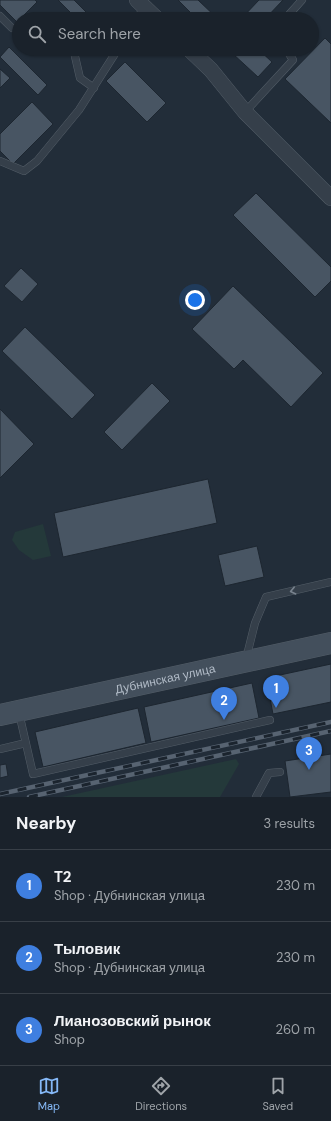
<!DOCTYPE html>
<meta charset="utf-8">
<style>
body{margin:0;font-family:"DM Sans",sans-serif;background:#272f37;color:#f1f3f6}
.you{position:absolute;left:195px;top:300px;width:14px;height:14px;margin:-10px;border:3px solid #fff;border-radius:50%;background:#1a73e8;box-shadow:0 0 0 6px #1a73e833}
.badge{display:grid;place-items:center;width:26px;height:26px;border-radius:50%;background:#85b8f6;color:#fff;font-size:13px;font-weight:700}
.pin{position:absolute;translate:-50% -33px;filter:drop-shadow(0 1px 2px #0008)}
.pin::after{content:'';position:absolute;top:21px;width:14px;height:12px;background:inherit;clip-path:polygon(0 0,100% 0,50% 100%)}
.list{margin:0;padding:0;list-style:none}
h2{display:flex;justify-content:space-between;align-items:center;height:52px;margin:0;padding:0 16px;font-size:17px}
h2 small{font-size:13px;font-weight:400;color:#9fa4a9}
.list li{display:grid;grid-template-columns:26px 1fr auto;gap:12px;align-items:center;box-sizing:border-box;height:72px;padding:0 16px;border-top:1px solid #383f47}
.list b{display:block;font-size:15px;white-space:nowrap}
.list p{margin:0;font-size:13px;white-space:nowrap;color:#9fa4a9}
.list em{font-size:13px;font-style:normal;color:#9fa4a9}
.icon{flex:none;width:22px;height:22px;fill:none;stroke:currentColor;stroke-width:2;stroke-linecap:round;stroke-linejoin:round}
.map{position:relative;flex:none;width:331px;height:797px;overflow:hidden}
.search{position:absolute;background:#1a222b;box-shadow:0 1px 3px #0004;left:12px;right:12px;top:12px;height:44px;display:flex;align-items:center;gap:10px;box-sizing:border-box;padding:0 14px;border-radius:22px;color:#9fa4a9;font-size:15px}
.sheet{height:268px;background:#1a222b}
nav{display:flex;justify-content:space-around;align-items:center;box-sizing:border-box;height:56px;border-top:1px solid #383f47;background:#1a222b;font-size:11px;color:#9fa4a9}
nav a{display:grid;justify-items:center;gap:2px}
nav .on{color:#85b8f6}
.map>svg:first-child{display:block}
.green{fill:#24393a}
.building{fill:#485563;stroke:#1d2630}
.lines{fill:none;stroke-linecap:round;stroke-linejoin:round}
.lane-casing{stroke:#535d67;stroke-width:8}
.street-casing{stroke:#535d67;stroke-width:16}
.secondary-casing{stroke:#535d67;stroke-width:22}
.lane{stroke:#353f4a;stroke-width:7}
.street{stroke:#353f4a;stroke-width:15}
.secondary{stroke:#434f5c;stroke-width:21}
.rail-casing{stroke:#576371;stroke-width:4.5}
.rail{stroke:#1b242e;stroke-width:3;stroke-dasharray:9;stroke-linecap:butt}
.oneway{stroke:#79838e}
.labels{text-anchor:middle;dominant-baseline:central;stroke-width:3.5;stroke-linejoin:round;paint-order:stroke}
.street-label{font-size:12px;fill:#b0bac6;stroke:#1b242e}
</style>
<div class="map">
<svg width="331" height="797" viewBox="0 0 331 797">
<rect width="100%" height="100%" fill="#222d39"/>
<path class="green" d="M43,524l8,32 -18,4 -14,-10 -7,-10 3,-8z
M236,759l3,5 -19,33h-158z"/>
<path class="building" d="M0,0h35l2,2 -20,20 -17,-17z
M58,0h16l19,19h-16z
M178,0h20l20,19h-21z
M259,0h24l-18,19h-24z
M325,38l6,6v79l-46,-44z
M9,47l38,38 -9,10 -38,-38z
M236,49h22l14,13 -14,15 -26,-24z
M125,62l41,41 -19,19 -41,-41z
M0,69l10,9 -10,10z
M32,102l21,22 -40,40 -13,-13v-17z
M256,193l75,74v14l-16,16 -82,-82z
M21,268l17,16 -16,18 -18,-16z
M233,286l90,87 -32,34 -48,-47 -9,9 -42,-40z
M25,327l70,68 -23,24 -70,-68z
M152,383l18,18 -48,49 -18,-18z
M0,409l34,35 -34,34z
M208,479l9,44 -154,34 -9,-44z
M257,546l7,31 -39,9 -7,-31z
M331,664v38l-58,12 -7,-36z
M252,683l7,35 -108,24 -7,-35z
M138,708l8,35 -103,24 -8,-35z
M331,754v38l-41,5 -5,-36z
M6,764l2,12 -8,2v-13z"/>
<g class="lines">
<g class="lane-casing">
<path id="lane" d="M0,16l12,12
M137,19l7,-12
M285,19l17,-19
M71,49l3,3 6,26 14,10
M245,112l48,-52 -7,-11
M0,161l24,10 13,-10 42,-51 39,-61
M246,659l9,-36 11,-26 65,-15
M19,713l14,61 237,-54
M0,749l26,-6
M256,797l13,-24 11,-1"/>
</g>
<g class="street-casing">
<path id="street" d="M137,0l20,19
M189,49l22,21 34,42 86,86"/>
</g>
<g class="secondary-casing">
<g id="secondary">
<path id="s1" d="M0,715l331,-72"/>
</g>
</g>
<use href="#lane" class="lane"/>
<use href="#street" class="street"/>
<use href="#secondary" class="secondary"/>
<g class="rail-casing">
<path id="rail" d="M0,794l331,-72
M29,797l302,-66"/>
</g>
<use href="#rail" class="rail"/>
</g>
<defs><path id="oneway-chevron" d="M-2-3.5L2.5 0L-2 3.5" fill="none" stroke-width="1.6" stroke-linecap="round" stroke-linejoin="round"/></defs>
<use class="oneway" href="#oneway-chevron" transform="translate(293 591) rotate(167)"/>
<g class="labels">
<g class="street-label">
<text stroke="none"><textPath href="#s1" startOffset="169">Дубнинская улица</textPath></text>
</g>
</g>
</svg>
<div class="you"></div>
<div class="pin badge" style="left:276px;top:708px;background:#3f7fe0">1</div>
<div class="pin badge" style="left:224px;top:720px;background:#3f7fe0">2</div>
<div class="pin badge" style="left:309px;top:770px;background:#3f7fe0">3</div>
<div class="search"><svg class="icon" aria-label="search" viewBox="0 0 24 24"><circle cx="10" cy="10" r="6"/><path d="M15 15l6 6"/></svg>Search here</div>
</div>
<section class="sheet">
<h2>Nearby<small>3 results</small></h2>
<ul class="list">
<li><span class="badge" style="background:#3f7fe0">1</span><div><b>T2</b><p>Shop · Дубнинская улица</p></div><em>230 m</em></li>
<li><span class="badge" style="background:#3f7fe0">2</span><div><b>Тыловик</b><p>Shop · Дубнинская улица</p></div><em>230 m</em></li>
<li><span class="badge" style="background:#3f7fe0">3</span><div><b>Лианозовский рынок</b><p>Shop</p></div><em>260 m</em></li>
</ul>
</section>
<nav>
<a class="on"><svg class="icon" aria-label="map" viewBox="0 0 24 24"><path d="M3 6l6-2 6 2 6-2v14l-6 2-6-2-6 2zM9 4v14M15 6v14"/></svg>Map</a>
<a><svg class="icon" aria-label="directions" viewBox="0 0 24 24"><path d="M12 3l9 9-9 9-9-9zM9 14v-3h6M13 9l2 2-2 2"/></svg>Directions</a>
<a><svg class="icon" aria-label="saved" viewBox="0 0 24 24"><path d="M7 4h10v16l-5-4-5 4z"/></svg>Saved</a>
</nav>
